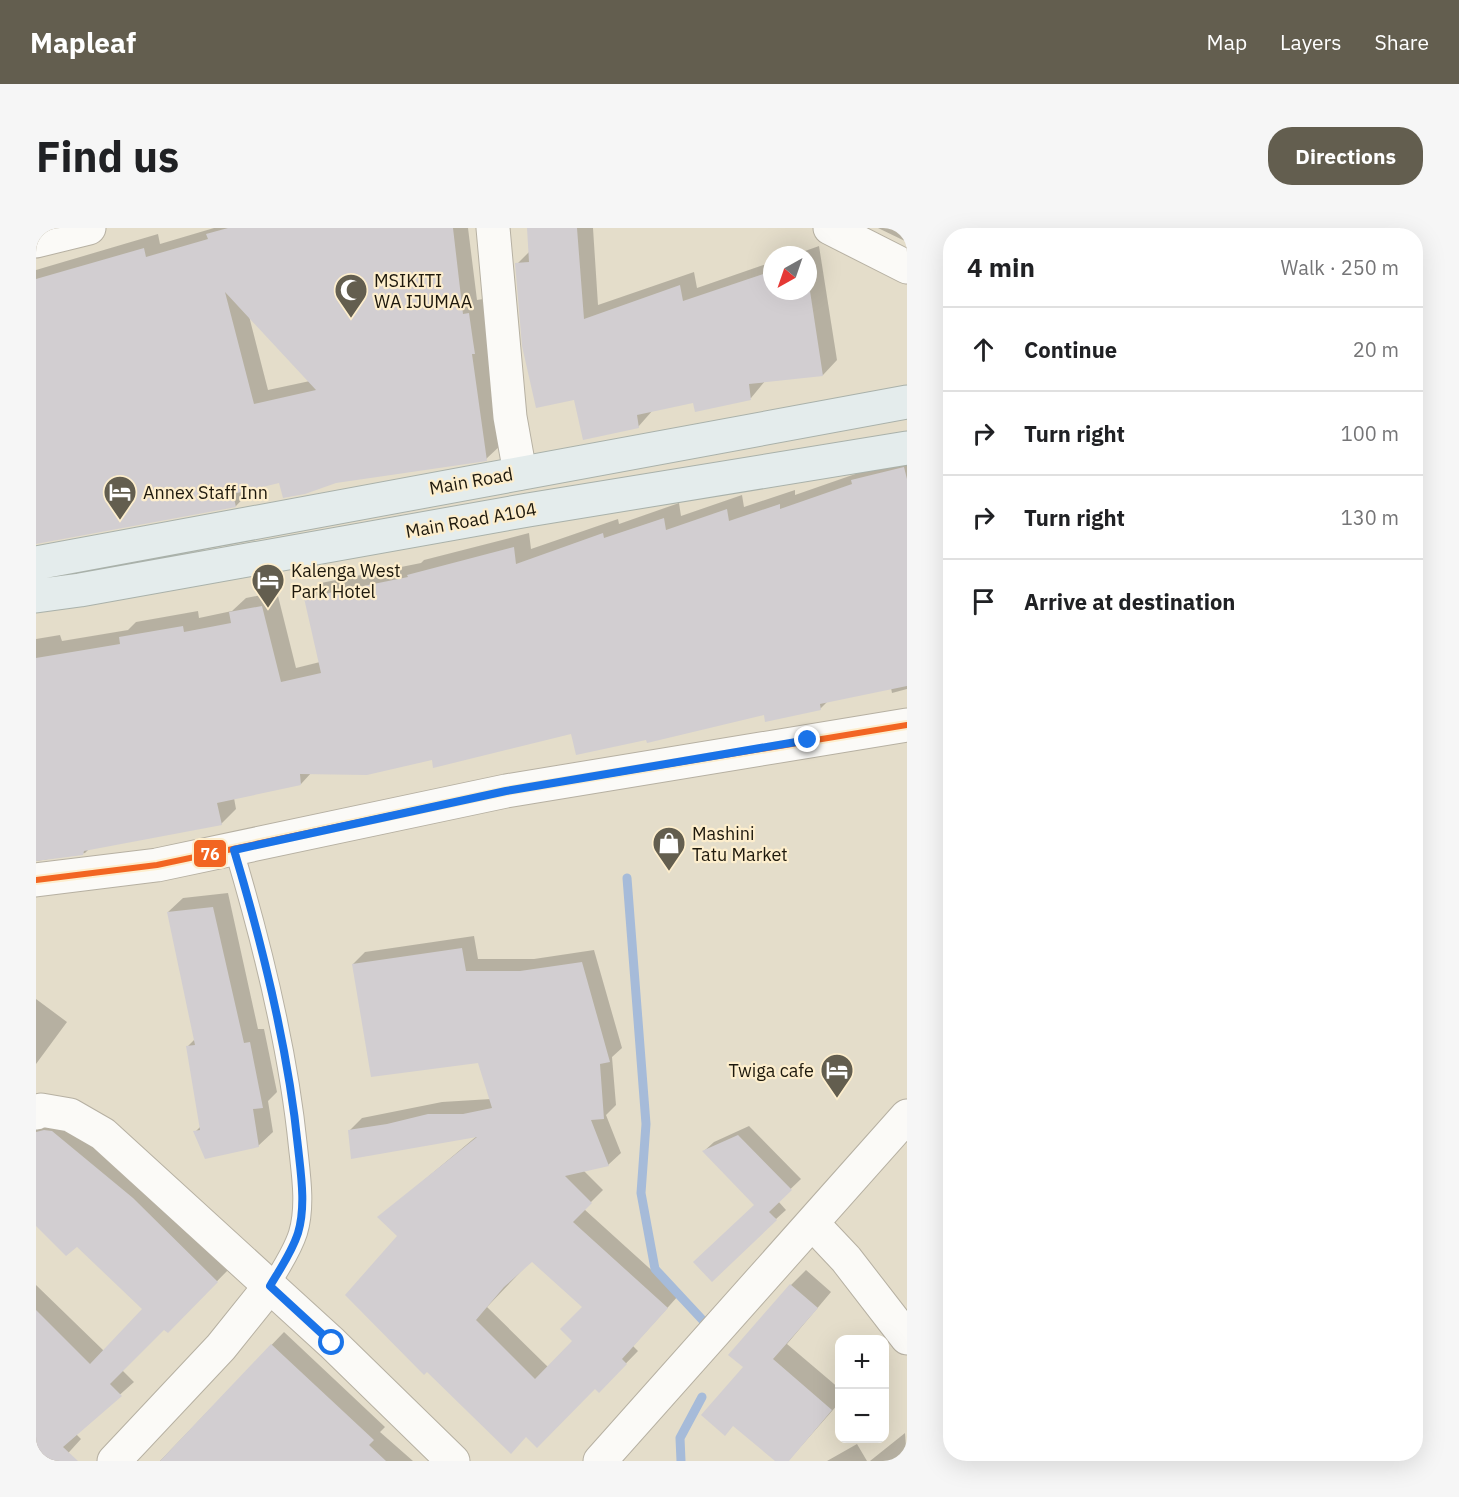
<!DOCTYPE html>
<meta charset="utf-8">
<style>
body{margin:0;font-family:"IBM Plex Sans",sans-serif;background:#f6f6f6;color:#202124}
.controls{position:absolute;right:18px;bottom:18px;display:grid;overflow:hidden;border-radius:12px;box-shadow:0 6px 24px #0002}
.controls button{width:54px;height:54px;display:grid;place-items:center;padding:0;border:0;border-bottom:2px solid #e0e0e0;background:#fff;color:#202124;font:30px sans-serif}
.compass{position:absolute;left:727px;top:18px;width:54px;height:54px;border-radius:50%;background:#fff;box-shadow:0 6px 24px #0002;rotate:220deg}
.stop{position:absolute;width:18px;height:18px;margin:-14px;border:4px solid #1a73e8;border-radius:50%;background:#fff}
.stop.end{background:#1a73e8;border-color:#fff;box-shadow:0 2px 6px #0008}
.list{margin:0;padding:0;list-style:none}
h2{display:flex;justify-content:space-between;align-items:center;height:78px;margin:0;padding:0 24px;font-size:26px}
h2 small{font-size:20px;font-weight:400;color:#757577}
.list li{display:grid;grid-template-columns:39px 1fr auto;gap:18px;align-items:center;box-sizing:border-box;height:84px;padding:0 24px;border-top:2px solid #e0e0e0}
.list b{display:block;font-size:22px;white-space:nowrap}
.list em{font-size:20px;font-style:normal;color:#757577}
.icon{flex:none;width:33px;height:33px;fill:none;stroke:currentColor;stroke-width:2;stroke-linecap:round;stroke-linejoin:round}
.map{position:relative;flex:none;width:871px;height:1233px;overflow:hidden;border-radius:24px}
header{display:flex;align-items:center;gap:36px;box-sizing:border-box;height:84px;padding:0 30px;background:#635e4f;color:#fff}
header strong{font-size:28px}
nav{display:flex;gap:33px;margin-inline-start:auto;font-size:21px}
.intro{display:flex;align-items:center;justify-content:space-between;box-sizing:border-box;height:144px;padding:0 36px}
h1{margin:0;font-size:42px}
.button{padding:15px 27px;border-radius:24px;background:#635e4f;color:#fff;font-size:21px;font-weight:700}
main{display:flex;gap:36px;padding:0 36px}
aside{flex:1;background:#fff;border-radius:24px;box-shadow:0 6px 24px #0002}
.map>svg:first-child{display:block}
.shadow{fill:#0003;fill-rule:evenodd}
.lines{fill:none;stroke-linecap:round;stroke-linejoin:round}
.stream{stroke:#a6bbd9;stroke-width:9}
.building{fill:#d2ced1;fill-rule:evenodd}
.service-casing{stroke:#b6b0a2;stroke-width:20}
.minor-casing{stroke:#b6b0a2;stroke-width:35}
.tertiary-casing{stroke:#b6b0a2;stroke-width:35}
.trunk-casing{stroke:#a9b1aa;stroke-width:35}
.service{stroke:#fbfaf7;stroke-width:18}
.minor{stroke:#fbfaf7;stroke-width:33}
.tertiary{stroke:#fbfaf7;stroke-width:33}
.trunk{stroke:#e4ecec;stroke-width:33}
.bus-1-casing{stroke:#fdeecd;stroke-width:10}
.bus-1{stroke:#f26522;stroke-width:6}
.route{stroke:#1a73e8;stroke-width:8}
.labels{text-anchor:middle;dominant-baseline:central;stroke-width:4.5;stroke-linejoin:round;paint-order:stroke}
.poi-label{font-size:18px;fill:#1e190d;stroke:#fdeecd;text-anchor:start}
.street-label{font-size:18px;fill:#1e190d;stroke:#fdeecd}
.line-badge{stroke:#fdeecd;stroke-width:2}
.badge-label{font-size:16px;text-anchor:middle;font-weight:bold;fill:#fff}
</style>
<header>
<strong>Mapleaf</strong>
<nav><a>Map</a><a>Layers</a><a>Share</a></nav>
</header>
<div class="intro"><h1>Find us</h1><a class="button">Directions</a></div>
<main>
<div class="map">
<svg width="871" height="1233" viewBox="0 0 871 1233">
<rect width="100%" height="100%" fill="#e4ddca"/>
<path class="shadow" d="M178,0h254l9,72 6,-1 6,39 -3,3 15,104 -15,14 -206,22 -31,8 1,2 -14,15 -200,36v-272l122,-36 2,10zM213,88l61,65 -42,9z
M492,0h65l5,77 96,-33 3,16 75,-26v29h36v-36h-14l25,-9 18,114 -14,15 -58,6 -14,17 -57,3 -41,9 -15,17 -63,-29 -58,-134 13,-13z
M842,0h29v14z
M871,228v233l-15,4 -1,-5 -63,13 -8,8 -55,5 -117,24 -76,-6 -139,26 -121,14 -11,12 -67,14 2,11 -15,15 -132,25 -4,4 -49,8v-222l24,-4 2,6 66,-11 8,-8 62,-11 1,7 33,-7 14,-13 31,-6 19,76 24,-6 -14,-64 15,-15 100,-20 3,-3 105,-27 2,16 87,-30 1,5 60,-21 2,13 61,-21 2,12 51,-17v5z
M192,665l30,136h6l13,63 -9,9 5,31 -15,14 -63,-14 6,-6 -13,-80 7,-7 -27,-127 15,-14z
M438,708l4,23h56l60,-9 28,98 -10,9 4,48 -10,10 15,38 -13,12 -25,5 20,20 -19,19 95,86 -46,51 5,5 -39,40 -4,-4 -58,59 -138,-210 -19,-19 98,-82 -128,-5 12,-12 80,-16 49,-3 -12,-37 -126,-98 12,-12zM496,1032l52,47 -10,33 -26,27 -61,-60z
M0,771l31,23 -31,42z
M0,885l29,5 165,150 -62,63 -4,-3 -42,42 12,12 -58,52 5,5 -20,22h-25v-176l68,66 40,-42 -67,-64 -41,-21z
M713,898l52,53 -23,22 8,9 -10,9 -20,-14 -52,-54 10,-9z
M770,1042l25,22 -44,52 53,45v13l-52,59h-11l-32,-94 46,-82z
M248,1104l101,95 -5,5 33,29h-253z
M869,1205l2,28h-37z
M821,1216l10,17h-40z"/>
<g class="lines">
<path class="stream" d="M591,650l19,246 -5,69 14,76 55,59
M645,1233l-1,-23 22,-41"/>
</g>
<path class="building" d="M192,0h225l10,86 6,-1 4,28 2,13h-3l15,107 -151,22 -31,11 -22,4 -4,-15 -46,11 3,13 -200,37v-265l108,-31 2,9 62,-18 -2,-5zM189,64l91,98 -62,14z
M491,0h50l7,91 96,-34 3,16 89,-30v20h36v-13l15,98 -74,8 2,16 -56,12 -2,-9 -56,12 2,13 -56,12 -9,-40 -38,8 -14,-62 -7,-83 14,-1z
M868,239l3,12v207l-87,18 1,6 -56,12 -1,-7 -117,28 -1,-3 -70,15 -5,-21 -138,34 -1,-8 -65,15 -67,-1 1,11 -84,18 5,22 -138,26 -1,4 -47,6v-203l84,-14 -1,-7 64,-11 1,6 47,-9 -2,-11 33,-6 19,76 40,-9 -17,-75 104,-21 -1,-2 107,-28 2,17 87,-31 1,5 60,-20 2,12 61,-21 2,12 51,-17v5l72,-25 -1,-4z
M177,679l31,136 6,-1 13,66 -10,1 6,38 -54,12 -12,-28 7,-1 -14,-84 9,-1 -28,-133z
M426,720l4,23h54l62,-9 28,100 -10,2 4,55 -13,1 18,46 -44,10 27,27 -19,19 95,86 -46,51 5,5 -28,29 -4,-4 -58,59 -11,-11 -15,17 -84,-82 -3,3 -79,-80 52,-59 -20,-19 100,-80 -126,22 -3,-29 39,-6 41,-10h35l29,-6 -14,-45 -107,14 -19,-113zM496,1034l50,45 -22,22 12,12 -37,38 -59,-59 28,-33z
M8,902l8,1 81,67 85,84 -50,51 -4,-3 -54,54 12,12 -59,51 15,14h-42v-151l54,54 52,-55 -65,-62 -11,9 -30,-30v-94z
M702,907l54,55 -23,22 8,8 -65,62 -19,-20 61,-57 -52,-54z
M754,1056l28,24 -45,51 59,51 -43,51h-14l-42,-35 -8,10 -24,-21 42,-48 -15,-12z
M235,1116l103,96 -5,5 17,16h-226z"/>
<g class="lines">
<g class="service-casing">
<path id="service" d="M198,622c29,97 54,197 64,297 3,28 8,59 0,86 -6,19 -18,36 -28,53"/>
</g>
<g class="minor-casing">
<path id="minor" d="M457,0l17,189 10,56
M794,0l77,39
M0,13l53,-13
M0,652l121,-15 349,-74 401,-66
M777,996l33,35 61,79
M78,1233l107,-114 49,-61"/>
</g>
<g class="tertiary-casing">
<path id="tertiary" d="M0,885l5,-3 29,5 33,19 229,209 121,118
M564,1233l307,-345"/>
</g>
<g class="trunk-casing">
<path id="trunk" d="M0,335l871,-161
M0,368l44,-6 448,-80 379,-62"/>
</g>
<use href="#service" class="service"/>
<use href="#minor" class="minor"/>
<use href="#tertiary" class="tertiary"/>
<use href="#trunk" class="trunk"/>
<g class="bus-1-casing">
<path id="bus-1" d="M0,652l121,-15 349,-74 401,-66"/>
</g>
<use href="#bus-1" class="bus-1"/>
</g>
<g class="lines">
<path class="route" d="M296,1115l-62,-57c10,-17 22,-34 28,-53 8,-27 3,-58 0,-86 -10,-100 -35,-200 -64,-297l272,-59 302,-51"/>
</g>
<defs>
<g id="mosque-pin" transform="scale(1.725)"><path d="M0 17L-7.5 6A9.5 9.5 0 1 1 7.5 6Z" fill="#635e4f" stroke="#fdeecd"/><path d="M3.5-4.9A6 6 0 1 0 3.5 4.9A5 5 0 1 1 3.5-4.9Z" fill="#fff"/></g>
<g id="hotel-pin" transform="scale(1.725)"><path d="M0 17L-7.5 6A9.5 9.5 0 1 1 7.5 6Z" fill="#635e4f" stroke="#fdeecd"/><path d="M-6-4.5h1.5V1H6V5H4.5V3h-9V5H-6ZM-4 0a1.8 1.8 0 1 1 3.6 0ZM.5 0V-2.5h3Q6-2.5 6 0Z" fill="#fff"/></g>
<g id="shop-pin" transform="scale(1.725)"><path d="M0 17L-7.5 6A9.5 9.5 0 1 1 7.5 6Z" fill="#635e4f" stroke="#fdeecd"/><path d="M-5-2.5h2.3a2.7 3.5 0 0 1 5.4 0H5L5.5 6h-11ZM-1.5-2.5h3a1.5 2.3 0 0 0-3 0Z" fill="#fff"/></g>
</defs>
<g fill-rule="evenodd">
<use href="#mosque-pin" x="315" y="62"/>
<use href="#hotel-pin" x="84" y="264"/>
<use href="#hotel-pin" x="232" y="352"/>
<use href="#shop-pin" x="633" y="615"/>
<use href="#hotel-pin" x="801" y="842"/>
</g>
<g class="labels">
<g class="poi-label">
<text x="338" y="52">MSIKITI<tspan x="338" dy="21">WA IJUMAA</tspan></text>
<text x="107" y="264">Annex Staff Inn</text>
<text x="255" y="342">Kalenga West<tspan x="255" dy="21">Park Hotel</tspan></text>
<text x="656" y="605">Mashini<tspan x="656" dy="21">Tatu Market</tspan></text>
<text x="778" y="842" text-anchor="end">Twiga cafe</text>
</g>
<g class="street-label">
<text transform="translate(435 253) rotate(-10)">Main Road</text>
<text transform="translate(435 292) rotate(-10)">Main Road A104</text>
</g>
</g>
<rect class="line-badge" x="157" y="611" width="34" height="29" rx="6" fill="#f26522"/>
<g class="badge-label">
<text x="174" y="632">76</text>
</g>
</svg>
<div class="controls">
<button>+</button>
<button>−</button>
</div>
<svg class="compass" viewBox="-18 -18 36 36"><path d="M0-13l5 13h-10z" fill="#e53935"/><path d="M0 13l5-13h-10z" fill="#757577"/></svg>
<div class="stop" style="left:296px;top:1115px"></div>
<div class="stop end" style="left:772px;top:512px"></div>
</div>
<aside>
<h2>4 min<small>Walk · 250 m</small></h2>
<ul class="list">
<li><svg class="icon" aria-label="ahead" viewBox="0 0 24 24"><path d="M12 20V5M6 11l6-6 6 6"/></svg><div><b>Continue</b></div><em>20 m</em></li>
<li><svg class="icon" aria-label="right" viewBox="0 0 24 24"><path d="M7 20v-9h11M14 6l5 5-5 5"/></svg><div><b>Turn right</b></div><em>100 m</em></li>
<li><svg class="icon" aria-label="right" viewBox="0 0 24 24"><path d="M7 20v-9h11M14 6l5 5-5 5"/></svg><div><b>Turn right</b></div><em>130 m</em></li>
<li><svg class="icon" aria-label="arrive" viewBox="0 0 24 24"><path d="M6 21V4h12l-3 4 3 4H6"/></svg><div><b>Arrive at destination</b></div></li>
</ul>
</aside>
</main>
